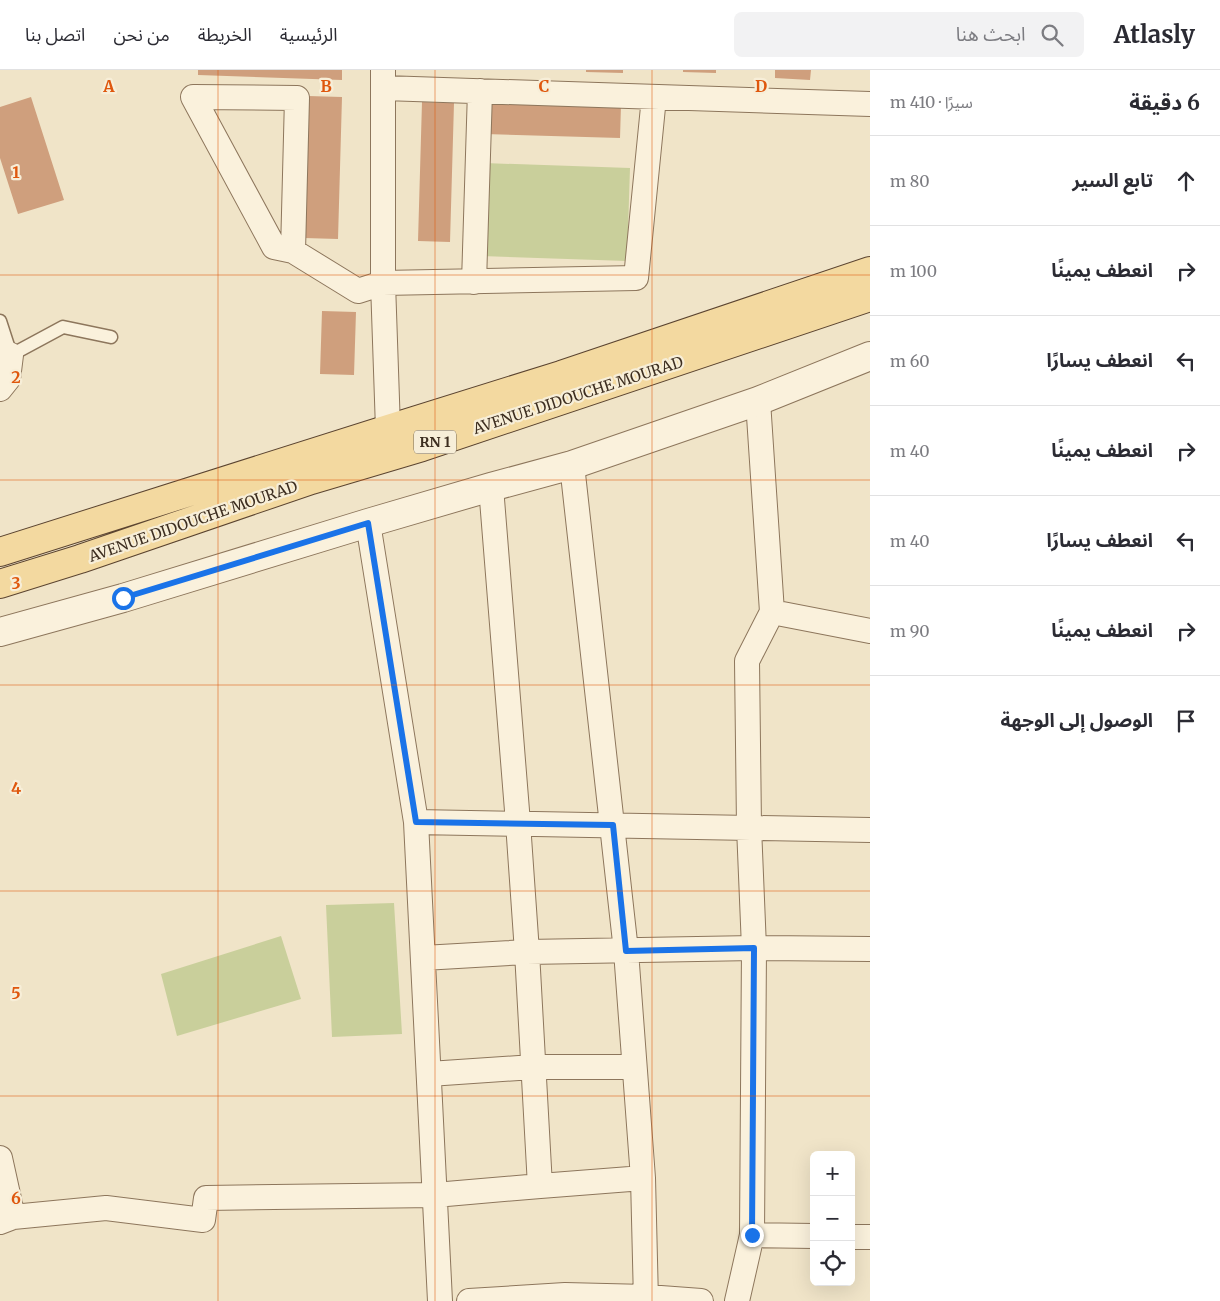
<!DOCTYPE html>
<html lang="ar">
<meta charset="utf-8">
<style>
body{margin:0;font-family:Merriweather,"Noto Sans Arabic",serif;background:#f2f2f3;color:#2b2b33;direction:rtl}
.controls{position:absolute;right:15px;bottom:15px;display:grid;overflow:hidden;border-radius:8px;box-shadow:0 5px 20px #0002}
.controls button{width:45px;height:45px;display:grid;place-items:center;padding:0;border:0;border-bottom:1px solid #e1e1e2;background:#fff;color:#2b2b33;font:25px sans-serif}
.stop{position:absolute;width:15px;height:15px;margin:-11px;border:4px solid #1a73e8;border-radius:50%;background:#fff}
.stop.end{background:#1a73e8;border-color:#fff;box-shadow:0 1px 5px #0008}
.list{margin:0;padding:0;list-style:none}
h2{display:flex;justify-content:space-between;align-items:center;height:65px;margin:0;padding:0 20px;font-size:21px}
h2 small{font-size:16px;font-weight:400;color:#7c7c81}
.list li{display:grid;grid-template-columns:32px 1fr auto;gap:15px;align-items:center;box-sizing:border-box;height:90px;padding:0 20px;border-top:1px solid #e1e1e2}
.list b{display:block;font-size:19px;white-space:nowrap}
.list em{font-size:16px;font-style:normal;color:#7c7c81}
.icon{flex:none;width:28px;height:28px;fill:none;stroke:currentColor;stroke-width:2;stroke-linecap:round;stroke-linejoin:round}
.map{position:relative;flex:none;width:870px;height:1231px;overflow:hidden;direction:ltr}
header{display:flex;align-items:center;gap:30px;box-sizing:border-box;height:70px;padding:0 25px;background:#fff;border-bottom:1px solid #e1e1e2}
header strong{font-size:24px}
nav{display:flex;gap:28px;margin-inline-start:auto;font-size:18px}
.search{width:350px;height:45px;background:#f2f2f3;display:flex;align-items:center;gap:12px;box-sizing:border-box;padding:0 18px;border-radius:8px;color:#7c7c81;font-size:19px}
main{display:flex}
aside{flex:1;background:#fff}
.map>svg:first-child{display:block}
.green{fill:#c9cf9b}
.building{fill:#cf9f7d}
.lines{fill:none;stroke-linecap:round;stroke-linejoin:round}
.service-casing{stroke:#8d765c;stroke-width:15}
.minor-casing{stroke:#8d765c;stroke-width:26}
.tertiary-casing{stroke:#8d765c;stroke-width:30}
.primary-casing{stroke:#5b4430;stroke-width:30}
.service{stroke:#faf1dc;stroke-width:12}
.minor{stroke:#faf1dc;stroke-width:24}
.tertiary{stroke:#faf1dc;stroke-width:28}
.primary{stroke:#f3d9a0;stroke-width:28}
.route{stroke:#1a73e8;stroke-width:6}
.grid{fill:none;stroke:#df570d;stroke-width:1;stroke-opacity:0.55}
.labels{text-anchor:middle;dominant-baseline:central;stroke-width:4.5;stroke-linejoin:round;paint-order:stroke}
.shield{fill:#f7eed8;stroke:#756857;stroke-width:1}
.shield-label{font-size:14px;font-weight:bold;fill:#3d2e20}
.street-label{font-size:15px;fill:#3d2e20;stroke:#f7eed8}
.grid-label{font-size:16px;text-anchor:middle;font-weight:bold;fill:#df570d;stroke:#f7eed8;stroke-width:4.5;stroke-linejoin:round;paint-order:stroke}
</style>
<header>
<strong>Atlasly</strong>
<div class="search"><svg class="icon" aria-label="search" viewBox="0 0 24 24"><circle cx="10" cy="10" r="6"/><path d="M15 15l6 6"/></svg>ابحث هنا</div>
<nav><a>الرئيسية</a><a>الخريطة</a><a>من نحن</a><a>اتصل بنا</a></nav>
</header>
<main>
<aside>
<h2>6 دقيقة<small>سيرًا · 410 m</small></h2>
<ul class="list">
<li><svg class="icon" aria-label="ahead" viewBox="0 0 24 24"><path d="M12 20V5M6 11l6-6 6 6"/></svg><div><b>تابع السير</b></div><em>80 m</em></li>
<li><svg class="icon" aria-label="right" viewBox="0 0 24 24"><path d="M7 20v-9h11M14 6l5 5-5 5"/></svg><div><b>انعطف يمينًا</b></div><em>100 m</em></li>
<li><svg class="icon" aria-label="left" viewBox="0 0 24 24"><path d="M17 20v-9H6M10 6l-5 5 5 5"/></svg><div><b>انعطف يسارًا</b></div><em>60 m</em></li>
<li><svg class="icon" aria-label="right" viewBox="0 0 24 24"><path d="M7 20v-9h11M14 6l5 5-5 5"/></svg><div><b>انعطف يمينًا</b></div><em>40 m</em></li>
<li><svg class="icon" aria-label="left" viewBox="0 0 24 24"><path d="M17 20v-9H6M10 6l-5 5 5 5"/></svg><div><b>انعطف يسارًا</b></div><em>40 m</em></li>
<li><svg class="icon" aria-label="right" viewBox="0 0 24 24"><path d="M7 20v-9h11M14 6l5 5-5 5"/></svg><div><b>انعطف يمينًا</b></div><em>90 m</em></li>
<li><svg class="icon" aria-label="arrive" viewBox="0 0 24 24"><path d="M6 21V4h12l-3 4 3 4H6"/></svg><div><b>الوصول إلى الوجهة</b></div></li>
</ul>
</aside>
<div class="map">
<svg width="870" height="1231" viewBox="0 0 870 1231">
<rect width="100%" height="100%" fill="#f0e4c8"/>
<path class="green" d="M484,93l146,5 -3,93 -146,-5z
M394,833l8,131 -70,3 -6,-132z
M281,866l20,63 -124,37 -16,-62z"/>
<path class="building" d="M198,0h144v10l-144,-5z
M586,0h37v3l-37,-1z
M683,0h33v3l-33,-1z
M775,0h36l-1,10 -35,-2z
M308,26l34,1 -4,142 -34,-1z
M31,27l33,103 -46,14 -18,-56v-51z
M486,31l135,4 -1,33 -135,-4z
M422,32l32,1 -4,139 -32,-1z
M322,241l34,1 -2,63 -34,-1z"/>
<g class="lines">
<g class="service-casing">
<path id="service" d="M0,251l11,34 52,-28 48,10"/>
</g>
<g class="minor-casing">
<path id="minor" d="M383,0v213l5,146
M384,18l486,16
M293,181l4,-153 -104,-1 81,150 19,4 65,40 25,-8 253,-5 18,-181
M474,212l6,-191
M0,280l11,5 -3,24 -8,10
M572,395l54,486 17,227 3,123
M491,417l27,336 9,129 13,234
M368,453l48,299 454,8
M772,542l98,19
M416,752l24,479
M423,888l104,-6 227,-4 116,1
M429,1004l104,-7h101
M0,1088l13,59
M0,1152l13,-5 93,-9 97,12 3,-22 229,-3 105,-9 103,-8
M752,1165l62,1
M851,1167h19
M469,1231l96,-6 82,2 54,4
M737,1231l15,-66 2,-287 -5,-121 -2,-166 25,-49 -14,-211"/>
</g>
<g class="tertiary-casing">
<path id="tertiary" d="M0,562l123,-34 245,-75 123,-36 81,-22 186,-64 112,-45"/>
</g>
<g class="primary-casing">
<path id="primary" d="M0,482l388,-123 173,-54 309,-104
M0,514l80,-25 231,-79 111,-33 448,-150"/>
</g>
<use href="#service" class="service"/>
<use href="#minor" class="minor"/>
<use href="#tertiary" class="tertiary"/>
<use href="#primary" class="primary"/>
</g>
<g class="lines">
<path class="route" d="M123,528l245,-75 48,299 197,3 13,126 128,-3 -2,287"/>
</g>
<path class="grid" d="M218,0v1231M435,0v1231M652,0v1231M0,205h870M0,410h870M0,615h870M0,821h870M0,1026h870"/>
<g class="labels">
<rect class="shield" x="414" y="360.5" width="42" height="23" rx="4"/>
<g class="shield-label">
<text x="435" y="372">RN 1</text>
</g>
<g class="street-label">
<text transform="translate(578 325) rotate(-18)">AVENUE DIDOUCHE MOURAD</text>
<text transform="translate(193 451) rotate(-19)">AVENUE DIDOUCHE MOURAD</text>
</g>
</g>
<g class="grid-label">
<text x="109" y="22">A</text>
<text x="326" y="22">B</text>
<text x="544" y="22">C</text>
<text x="761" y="22">D</text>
<text x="16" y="108">1</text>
<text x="16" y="313">2</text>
<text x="16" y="519">3</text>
<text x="16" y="724">4</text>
<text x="16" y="929">5</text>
<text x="16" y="1134">6</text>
</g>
</svg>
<div class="controls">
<button>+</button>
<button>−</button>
<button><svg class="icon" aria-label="locate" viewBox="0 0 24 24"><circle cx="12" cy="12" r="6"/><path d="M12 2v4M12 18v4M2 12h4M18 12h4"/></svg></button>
</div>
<div class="stop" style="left:123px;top:528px"></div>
<div class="stop end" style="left:752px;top:1165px"></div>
</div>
</main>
